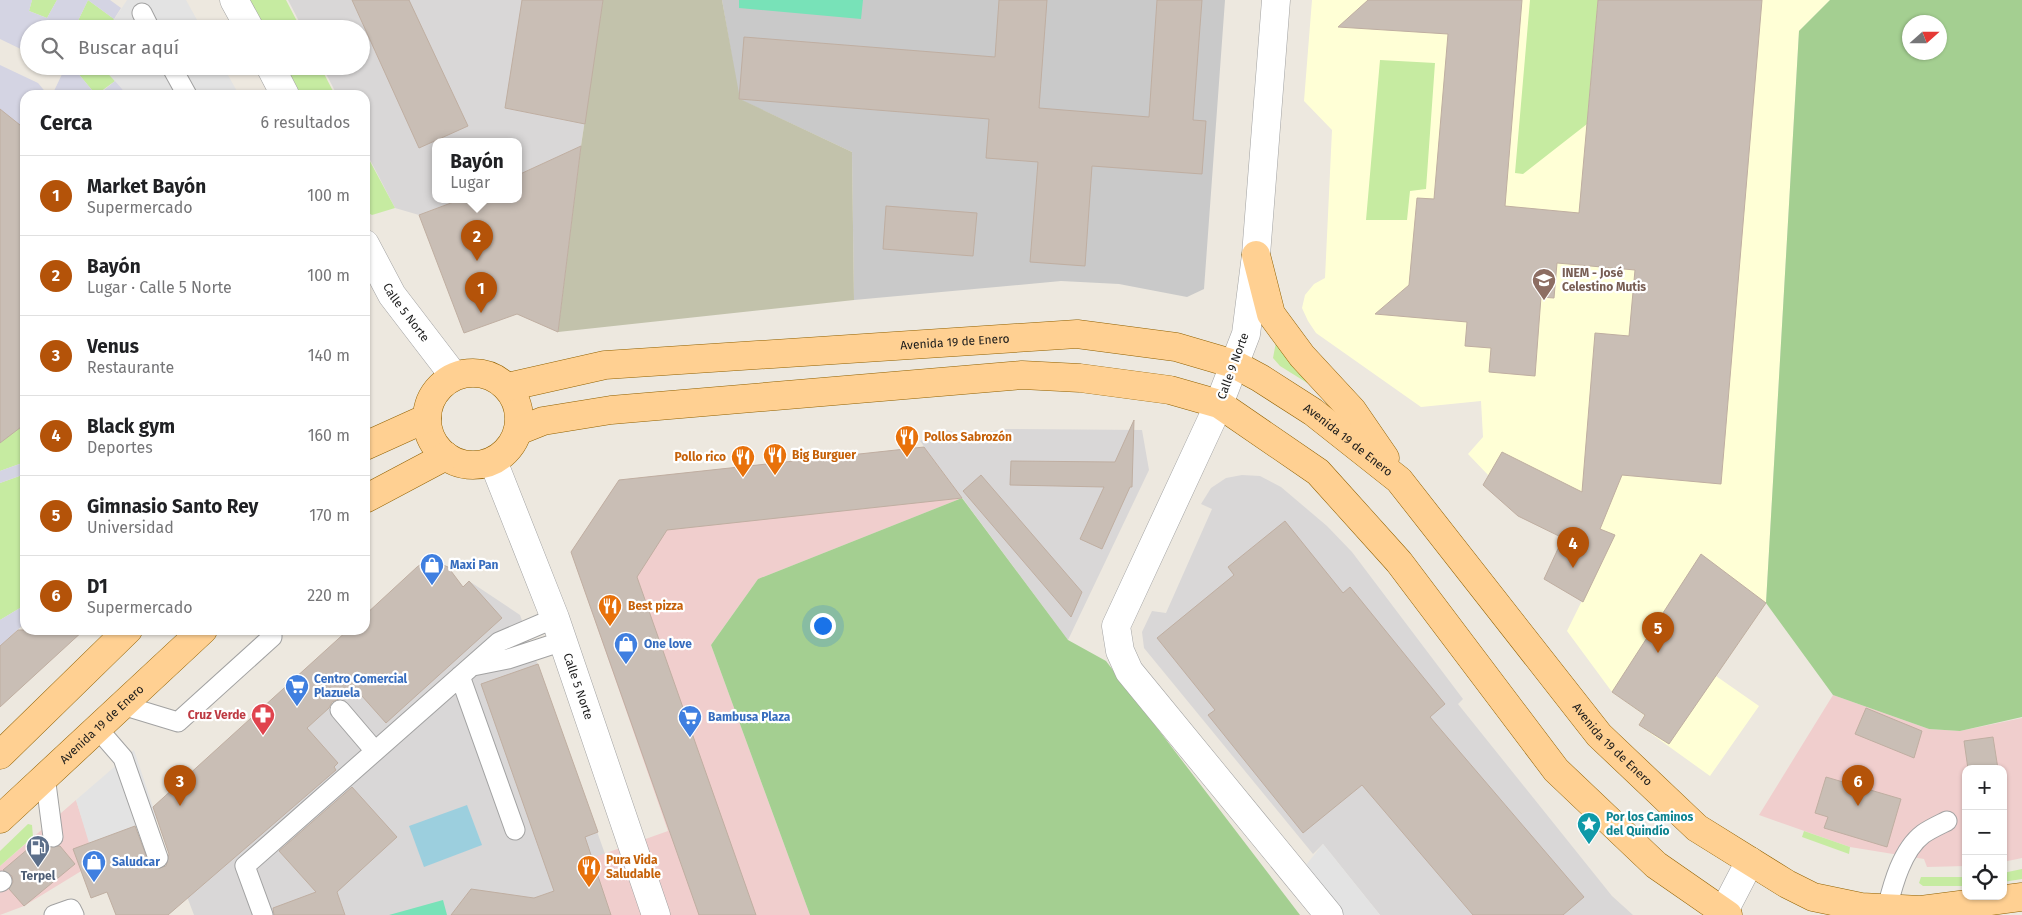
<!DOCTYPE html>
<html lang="es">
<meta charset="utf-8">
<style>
body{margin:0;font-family:"Fira Sans",sans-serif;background:#f2f2f2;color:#202124}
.controls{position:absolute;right:15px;bottom:15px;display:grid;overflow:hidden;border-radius:10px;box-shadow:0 1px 4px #0004}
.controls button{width:45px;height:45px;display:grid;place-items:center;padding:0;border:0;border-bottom:1px solid #e0e0e0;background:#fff;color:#202124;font:25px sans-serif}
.compass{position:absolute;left:1902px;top:15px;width:45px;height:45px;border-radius:50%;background:#fff;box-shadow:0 1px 4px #0004;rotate:69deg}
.you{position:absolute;left:822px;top:625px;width:18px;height:18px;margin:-12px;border:4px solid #fff;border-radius:50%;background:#1a73e8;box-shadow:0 0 0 8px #1a73e833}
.badge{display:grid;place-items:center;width:32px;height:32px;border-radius:50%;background:#b45309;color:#fff;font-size:16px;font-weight:700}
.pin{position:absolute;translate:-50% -41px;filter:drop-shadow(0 1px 2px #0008)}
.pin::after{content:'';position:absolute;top:26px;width:18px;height:15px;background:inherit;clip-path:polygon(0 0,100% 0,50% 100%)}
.popup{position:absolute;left:432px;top:138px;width:90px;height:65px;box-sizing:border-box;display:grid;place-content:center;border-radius:10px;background:#fff;filter:drop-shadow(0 1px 4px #0005);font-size:16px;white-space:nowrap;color:#757577}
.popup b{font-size:19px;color:#202124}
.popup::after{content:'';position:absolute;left:50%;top:100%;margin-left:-10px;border:10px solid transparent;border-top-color:#fff}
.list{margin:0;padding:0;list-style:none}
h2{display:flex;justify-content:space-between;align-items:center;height:65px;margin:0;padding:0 20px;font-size:21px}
h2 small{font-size:16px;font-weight:400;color:#757577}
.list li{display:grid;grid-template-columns:32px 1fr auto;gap:15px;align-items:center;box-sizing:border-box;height:80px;padding:0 20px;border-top:1px solid #e0e0e0}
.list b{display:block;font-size:19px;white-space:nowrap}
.list p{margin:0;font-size:16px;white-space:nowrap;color:#757577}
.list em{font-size:16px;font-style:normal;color:#757577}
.icon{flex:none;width:28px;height:28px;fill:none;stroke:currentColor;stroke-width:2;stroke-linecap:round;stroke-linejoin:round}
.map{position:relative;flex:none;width:2022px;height:915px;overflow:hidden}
.search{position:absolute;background:#fff;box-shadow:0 1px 4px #0004;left:20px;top:20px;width:350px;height:55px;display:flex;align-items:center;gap:12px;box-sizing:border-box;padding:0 18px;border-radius:28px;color:#757577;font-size:19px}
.panel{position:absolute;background:#fff;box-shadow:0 1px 4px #0004;left:20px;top:90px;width:350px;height:545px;border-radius:15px}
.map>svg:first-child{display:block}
.residential{fill:#d9d7d7}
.commercial{fill:#f0cecd}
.education{fill:#ffffd6}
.religious{fill:#c9c9c9}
.construction{fill:#c2c2ab}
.grass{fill:#c6eba1}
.forest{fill:#a4cf91;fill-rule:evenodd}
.pitch{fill:#78e2b8}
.parking{fill:#e3e3e3}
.plaza{fill:#d4d4e3}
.water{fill:#9ccfde}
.building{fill:#c9beb5;stroke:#bfaea1}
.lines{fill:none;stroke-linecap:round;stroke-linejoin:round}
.service-casing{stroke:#a2a2a2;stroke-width:21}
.minor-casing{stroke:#a2a2a2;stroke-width:29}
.tertiary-casing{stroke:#a2a2a2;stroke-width:29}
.primary-casing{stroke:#916100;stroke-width:29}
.service{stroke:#fff;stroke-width:19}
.minor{stroke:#fff;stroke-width:28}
.tertiary{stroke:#fff;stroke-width:28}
.primary{stroke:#ffd092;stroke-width:28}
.labels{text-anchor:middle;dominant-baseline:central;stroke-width:4.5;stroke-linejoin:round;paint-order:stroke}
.education-label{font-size:12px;font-weight:bold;fill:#785e54;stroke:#fff;text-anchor:start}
.street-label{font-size:12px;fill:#1b1b1b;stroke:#fff}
.food-label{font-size:12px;font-weight:bold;fill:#c56008;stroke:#fff;text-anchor:start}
.shop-label{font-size:12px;font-weight:bold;fill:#366cbe;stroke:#fff;text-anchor:start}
.health-label{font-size:12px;font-weight:bold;fill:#be3a42;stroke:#fff;text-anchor:end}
.culture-label{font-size:12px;font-weight:bold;fill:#0d838f;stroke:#fff;text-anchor:start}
.service-label{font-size:12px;font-weight:bold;fill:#4e5e75;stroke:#fff}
</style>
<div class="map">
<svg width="2022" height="915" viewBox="0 0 2022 915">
<rect width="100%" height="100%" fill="#ede8df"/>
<path class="residential" d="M288,0h315l-22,146 -63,29v-33h-82v58h23l-40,15 -24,-7 -30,-58v-55h-28l-15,-29h39v-37h-58z
M942,429l27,7 34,-7 139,1 7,40 -81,170 -148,-199z
M1242,475l18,1 21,11 46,39 25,26 111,147 -5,5 154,192 21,19h-253l-57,-71 -10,10 -169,-206 -2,-16 10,-21 14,2 46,-104 -11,-5 10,-16 15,-10z
M469,581l51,34 85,239 -13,4 6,17 -61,22 7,18h-350l-24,-63z"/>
<path class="commercial" d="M924,447l38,51 -204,81 -47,66 99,270h-257l-7,-21 51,-19 -5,-17 76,-27 -97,-279 48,-72z
M1833,695l96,34 31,2 62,-13v140l-19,4v-93h-37v97l-39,1 -3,-8 -74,-12 -91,-32z
M76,800l20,62 -72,44 -24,9v-49z"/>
<path class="education" d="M1312,0h518l-31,31 -33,572 -50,73 43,30 -49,70 -71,-51 5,-10 -32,-23 -45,-61 47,-95 -125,-60 -21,-22 15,-17 -2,-36 -60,6 -105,-74 -8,-12 -6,-13 3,-13 9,-11 11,-6 7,-148 -28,-29z"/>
<path class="religious" d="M722,0h503l-21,289 -17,8 -68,-13 -58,-3 -207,19 -2,-148 -113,-53z"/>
<path class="construction" d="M603,0h119l18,99 112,53 2,148 -296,32 23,-186z"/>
<path class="grass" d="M32,0h25l-10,18 -18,-7z
M88,0l26,19 -6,10h-34z
M250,0h36l15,29h-35z
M1530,0h68l-11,124 -64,50 -8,-1z
M1380,60l55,3 -9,126 -16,2 -3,29h-41z
M72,66h29l14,15 -19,14z
M286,66h34l15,29h-34z
M365,152l30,56 -23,7 -7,-4z
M1276,342l41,47 -37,-23 -7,-8z
M25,424v38l-25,9v-34z
M25,474v131l-25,15v-137z
M28,824l4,1 1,12 -33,29v-15z
M1804,831l46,16 -1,7 -47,-17z
M2022,869v10l-19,3v-9z
M1921,877h45v9h-43l-4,-3z"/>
<path class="forest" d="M1830,0h192v717l-62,14 -31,-2 -96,-34 -67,-92 33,-572zM1910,22h30v30h-30z
M962,498l106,142 38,21 194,254h-490l-99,-270 47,-66z"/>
<path class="pitch" d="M739,0h124l-2,19 -122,-11z
M443,900l4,15h-58z"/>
<path class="parking" d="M127,0h59l16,29h-94z
M101,66h122l16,29h-111z
M134,750l23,69 -68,24 -13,-43z
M1323,844l57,71h-51l-32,-39z"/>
<path class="plaza" d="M0,0h32l-3,11 18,7 10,-18h53l11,8 -7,11 -26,-19 -14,29h-45v24l-29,-14z
M0,65l38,18 10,12h-23v34l-25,-13z
M56,66h16l24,29h-37l-5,-4 10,-21z
M115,81l8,9 -4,5h-21z
M25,462v12l-25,9v-12z
M25,605v18l-25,23v-26z"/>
<path class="water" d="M467,805l15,40 -58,22 -15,-41z"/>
<path class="building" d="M352,0h57l59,126 -49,22z
M522,0h81l-18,124 -80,-16z
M999,0h48l-8,108 110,9 8,-117h45l-9,120 13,1 -4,53 -110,-8 -7,100 -55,-4 8,-100 -52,-4 3,-39 -250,-20 5,-62 251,20z
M1368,0h154l-17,206 74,7 19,-213h164l-41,484 -99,-9 -22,54 15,6 -32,67 -39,-23 19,-41 -45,-22 -35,-31 19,-33 80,40 13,-159 34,3 6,-66 -78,-7 -3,35 -13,-1 -6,79 -46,-4 2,-24 -26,-2 2,-24 -92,-8 34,-29 8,-87 17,1 14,-165 -110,-7z
M0,109l25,20v295l-25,19z
M581,146l-23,186 -41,-18 -53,19 -45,-118 40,-15h59v-25z
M886,206l91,7 -4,43 -90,-7z
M1134,420l-2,67h-2l-28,62 -22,-10 24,-52 -94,-2 1,-24 104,1z
M924,447l38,51 -295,32 -30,47 119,338h-57l-128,-363 48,-72z
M981,475l101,117 -11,25 -108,-126z
M1285,521l58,72 7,-6 95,117 -15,13 154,180 -21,18h-90l-111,-130 -59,48 -95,-118 7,-5 -58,-72 77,-63 -6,-8z
M1701,554l65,49 -97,141 -30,-19 6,-10 -33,-23z
M433,561l15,6 15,20 6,-6 33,37 -116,105 -33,-37 -14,13 -7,3 -3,6 -22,20 31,35 -4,4 2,3 -168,145h-52l-9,-23 -16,6 -18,-49 62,-23 15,40 6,3 10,-3 3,-12 -16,-47 195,-177h17v-15l52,-48 7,-5z
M18,630h66l-84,77v-61z
M538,664l60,168 -13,5 26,78h-160l20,-26 63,9 20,-7 -73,-207z
M1866,708l56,23 -8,27 -59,-24z
M1993,737l5,32h-30l-4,-28z
M1826,777l75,22 -14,48 -63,-19 4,-11 -13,-4z
M352,787l45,50 -60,55 8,23h-71l-1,-7 43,-16 -37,-41z
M42,837l6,10 12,-1 15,18 -51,42 -15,-17 4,-7 -1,-6 -9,-6z"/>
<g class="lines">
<g class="service-casing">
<path id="service" d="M142,13l8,16
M171,66l16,29
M473,666l35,-7 55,-18
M460,676l55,154
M122,705l56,17 94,-85v-7
M340,710l35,41
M97,728l26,30 35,100
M45,776l8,61
M0,882l2,-1
M1887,908c6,-24 15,-58 36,-74 7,-5 16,-9 24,-13
M54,915l17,-6 3,6
M263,915l-18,-49 254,-224 56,-24"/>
</g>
<g class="minor-casing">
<g id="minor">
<path d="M234,0l16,29"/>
<path d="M1276,0l-20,255 -10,79 -27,70 -103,222 4,25 9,20 200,244"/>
<path d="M270,66l15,29"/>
<path id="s1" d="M365,244l27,51 62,81"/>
</g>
</g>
<g class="tertiary-casing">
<g id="tertiary">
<path id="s2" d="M493,461l62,157 101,297"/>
<path d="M1722,915l28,-54"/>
</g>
</g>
<g class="primary-casing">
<g id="primary">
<path d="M1256,255l15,59 31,42 50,54 33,48"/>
<circle cx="473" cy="419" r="46"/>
<path id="s3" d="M507,387l98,-22 472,-31 99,13 58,17 26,14 53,34 86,68 200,255 98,93 90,56 26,13 48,10 60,3 101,-13"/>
<path d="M518,431l25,-10 68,-11 411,-35 58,3 90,12 49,14 99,68 81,90 157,208 100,95 72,50"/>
<path d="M365,446l62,-28"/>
<path d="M365,499l81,-43"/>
<path d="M0,755l128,-125"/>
<path id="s4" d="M0,819l203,-189"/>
</g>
</g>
<use href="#service" class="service"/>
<use href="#minor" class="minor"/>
<use href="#tertiary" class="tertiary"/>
<use href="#primary" class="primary"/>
</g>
<defs>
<g id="school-pin" transform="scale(1.25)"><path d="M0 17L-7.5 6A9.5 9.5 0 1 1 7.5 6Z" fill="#8d6e63" stroke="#fff"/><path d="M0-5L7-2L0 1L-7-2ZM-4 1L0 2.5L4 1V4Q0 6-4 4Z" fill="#fff"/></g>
<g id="restaurant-pin" transform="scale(1.25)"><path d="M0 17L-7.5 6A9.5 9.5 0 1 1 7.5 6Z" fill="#e8710a" stroke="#fff"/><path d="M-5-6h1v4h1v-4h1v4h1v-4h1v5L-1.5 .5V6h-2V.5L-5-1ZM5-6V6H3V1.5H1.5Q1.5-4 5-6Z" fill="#fff"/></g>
<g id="shop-pin" transform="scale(1.25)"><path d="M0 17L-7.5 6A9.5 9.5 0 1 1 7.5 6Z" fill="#3f7fe0" stroke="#fff"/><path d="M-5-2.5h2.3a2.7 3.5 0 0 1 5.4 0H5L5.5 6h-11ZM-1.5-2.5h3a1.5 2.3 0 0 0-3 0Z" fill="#fff"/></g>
<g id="supermarket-pin" transform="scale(1.25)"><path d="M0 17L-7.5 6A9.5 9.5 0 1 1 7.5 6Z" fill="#3f7fe0" stroke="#fff"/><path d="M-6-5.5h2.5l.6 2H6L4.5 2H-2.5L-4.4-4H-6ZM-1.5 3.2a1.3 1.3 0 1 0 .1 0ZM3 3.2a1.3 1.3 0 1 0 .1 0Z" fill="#fff"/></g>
<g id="pharmacy-pin" transform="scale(1.25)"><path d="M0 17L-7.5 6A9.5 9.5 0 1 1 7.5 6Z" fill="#e0444e" stroke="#fff"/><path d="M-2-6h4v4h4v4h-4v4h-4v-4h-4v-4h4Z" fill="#fff"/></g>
<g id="sight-pin" transform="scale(1.25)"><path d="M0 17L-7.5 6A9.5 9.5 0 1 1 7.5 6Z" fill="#0f9aa8" stroke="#fff"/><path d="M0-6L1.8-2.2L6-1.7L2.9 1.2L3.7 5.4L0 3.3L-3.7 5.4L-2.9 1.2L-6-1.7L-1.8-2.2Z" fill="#fff"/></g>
<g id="fuel-pin" transform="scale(1.25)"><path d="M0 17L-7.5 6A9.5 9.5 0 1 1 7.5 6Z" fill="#5c6f8a" stroke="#fff"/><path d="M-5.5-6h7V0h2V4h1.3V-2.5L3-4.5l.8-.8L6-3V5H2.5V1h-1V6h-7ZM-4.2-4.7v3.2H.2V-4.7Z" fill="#fff"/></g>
</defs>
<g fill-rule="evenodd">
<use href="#school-pin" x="1544" y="280"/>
<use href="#restaurant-pin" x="907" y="437"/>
<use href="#restaurant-pin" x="775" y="455"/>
<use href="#restaurant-pin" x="743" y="457"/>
<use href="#shop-pin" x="432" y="565"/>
<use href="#restaurant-pin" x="610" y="606"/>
<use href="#shop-pin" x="626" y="644"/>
<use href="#supermarket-pin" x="297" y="686"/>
<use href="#pharmacy-pin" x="263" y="715"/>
<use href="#supermarket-pin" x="690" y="717"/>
<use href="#sight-pin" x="1589" y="824"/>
<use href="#fuel-pin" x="38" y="847"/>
<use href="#shop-pin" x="94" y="862"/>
<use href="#restaurant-pin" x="589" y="867"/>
</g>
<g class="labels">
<g class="education-label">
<text x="1562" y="273">INEM - José<tspan x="1562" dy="14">Celestino Mutis</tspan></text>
</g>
<g class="street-label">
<text stroke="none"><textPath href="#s1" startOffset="80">Calle 5 Norte</textPath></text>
<text stroke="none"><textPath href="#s3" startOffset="451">Avenida 19 de Enero</textPath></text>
<text transform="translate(1233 366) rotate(-70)">Calle 9 Norte</text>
<text stroke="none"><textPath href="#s3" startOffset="871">Avenida 19 de Enero</textPath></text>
<text stroke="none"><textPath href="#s2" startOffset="241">Calle 5 Norte</textPath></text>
<text stroke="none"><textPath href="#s4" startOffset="139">Avenida 19 de Enero</textPath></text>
<text stroke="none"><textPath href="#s3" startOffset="1276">Avenida 19 de Enero</textPath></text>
</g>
<g class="food-label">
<text x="924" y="437">Pollos Sabrozón</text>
<text x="792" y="455">Big Burguer</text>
<text x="726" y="457" text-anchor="end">Pollo rico</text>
<text x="628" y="606">Best pizza</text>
<text x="606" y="860">Pura Vida<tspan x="606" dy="14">Saludable</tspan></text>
</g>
<g class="shop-label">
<text x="450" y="565">Maxi Pan</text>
<text x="644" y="644">One love</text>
<text x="314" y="679">Centro Comercial<tspan x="314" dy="14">Plazuela</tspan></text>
<text x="708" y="717">Bambusa Plaza</text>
<text x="112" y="862">Saludcar</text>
</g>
<g class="health-label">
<text x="246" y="715">Cruz Verde</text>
</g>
<g class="culture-label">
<text x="1606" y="817">Por los Caminos<tspan x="1606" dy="14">del Quindío</tspan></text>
</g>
<g class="service-label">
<text x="38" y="876">Terpel</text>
</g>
</g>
</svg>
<div class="controls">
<button>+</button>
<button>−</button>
<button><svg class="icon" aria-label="locate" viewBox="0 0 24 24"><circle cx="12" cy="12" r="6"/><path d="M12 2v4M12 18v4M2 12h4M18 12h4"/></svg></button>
</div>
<svg class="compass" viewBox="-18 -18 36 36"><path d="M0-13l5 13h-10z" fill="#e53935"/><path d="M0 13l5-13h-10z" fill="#757577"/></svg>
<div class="you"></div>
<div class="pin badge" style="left:481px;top:313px">1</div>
<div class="pin badge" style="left:477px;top:261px">2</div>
<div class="popup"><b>Bayón</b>Lugar</div>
<div class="pin badge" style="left:180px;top:806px">3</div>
<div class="pin badge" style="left:1573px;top:568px">4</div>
<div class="pin badge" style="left:1658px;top:653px">5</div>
<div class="pin badge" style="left:1858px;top:806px">6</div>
<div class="search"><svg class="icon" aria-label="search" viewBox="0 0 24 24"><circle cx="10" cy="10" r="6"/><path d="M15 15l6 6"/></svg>Buscar aquí</div>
<section class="panel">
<h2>Cerca<small>6 resultados</small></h2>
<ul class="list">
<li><span class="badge">1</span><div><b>Market Bayón</b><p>Supermercado</p></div><em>100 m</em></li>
<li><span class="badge">2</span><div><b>Bayón</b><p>Lugar · Calle 5 Norte</p></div><em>100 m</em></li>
<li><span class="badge">3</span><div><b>Venus</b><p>Restaurante</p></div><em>140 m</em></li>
<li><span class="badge">4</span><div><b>Black gym</b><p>Deportes</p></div><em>160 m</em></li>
<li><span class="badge">5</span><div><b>Gimnasio Santo Rey</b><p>Universidad</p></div><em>170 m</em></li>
<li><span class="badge">6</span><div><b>D1</b><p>Supermercado</p></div><em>220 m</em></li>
</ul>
</section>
</div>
